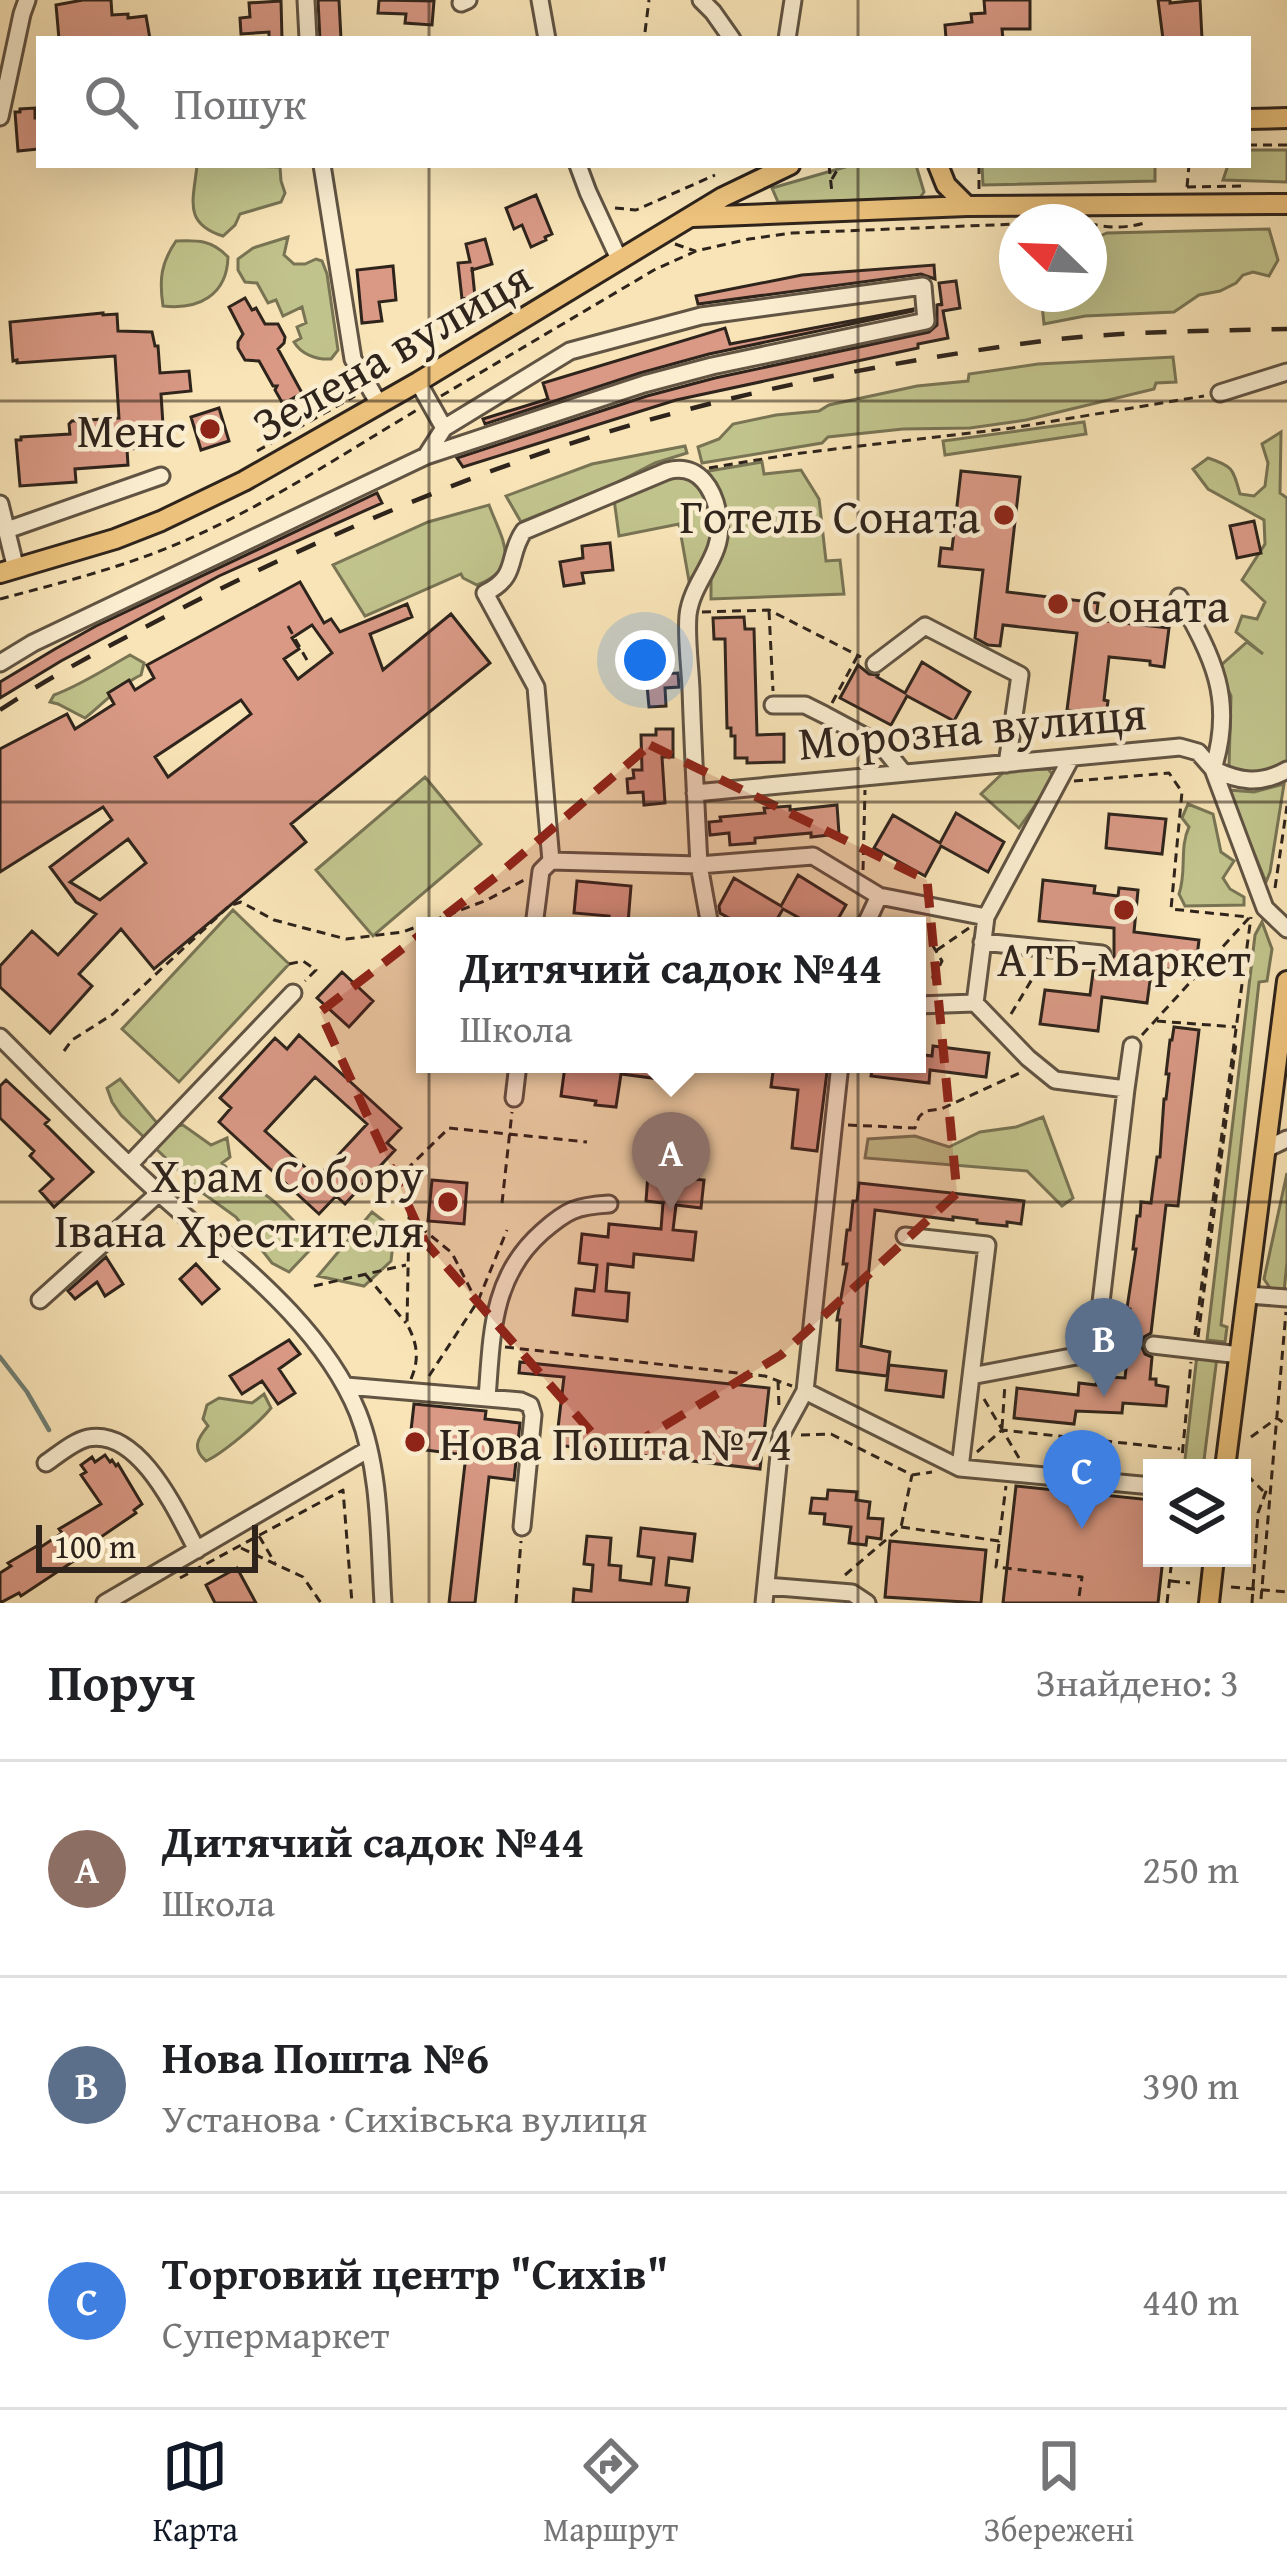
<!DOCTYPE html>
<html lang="uk">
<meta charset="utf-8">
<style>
body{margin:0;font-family:"Gentium Book Plus",serif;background:#f6f6f6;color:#202124}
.controls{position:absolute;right:36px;bottom:36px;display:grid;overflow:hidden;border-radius:0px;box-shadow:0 12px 48px #0002}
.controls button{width:108px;height:108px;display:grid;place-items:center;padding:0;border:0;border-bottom:3px solid #e0e0e0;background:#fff;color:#202124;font:60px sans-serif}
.compass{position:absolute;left:999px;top:204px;width:108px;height:108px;border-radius:50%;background:#fff;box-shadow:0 12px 48px #0002;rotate:293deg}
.scale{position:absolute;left:36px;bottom:30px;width:222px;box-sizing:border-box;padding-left:12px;border:6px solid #2f241c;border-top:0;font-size:33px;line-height:42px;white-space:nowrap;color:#2f241c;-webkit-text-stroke:9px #faedd0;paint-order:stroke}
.you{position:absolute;left:645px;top:660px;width:42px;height:42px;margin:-30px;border:9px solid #fff;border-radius:50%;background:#1a73e8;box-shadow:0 0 0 18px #1a73e833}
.badge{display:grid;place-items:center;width:78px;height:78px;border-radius:50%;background:#111827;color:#fff;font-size:39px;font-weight:700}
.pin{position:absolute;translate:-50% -99px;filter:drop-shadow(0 3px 6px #0008)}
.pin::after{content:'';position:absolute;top:63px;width:42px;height:36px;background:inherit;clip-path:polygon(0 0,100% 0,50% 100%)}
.popup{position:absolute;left:416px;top:917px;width:510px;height:156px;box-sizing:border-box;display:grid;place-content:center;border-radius:0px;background:#fff;filter:drop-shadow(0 3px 9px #0005);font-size:39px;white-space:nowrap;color:#757577}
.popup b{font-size:45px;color:#202124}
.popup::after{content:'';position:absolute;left:50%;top:100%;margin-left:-24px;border:24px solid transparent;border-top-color:#fff}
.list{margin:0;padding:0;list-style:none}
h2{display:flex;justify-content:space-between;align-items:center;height:156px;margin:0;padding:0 48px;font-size:51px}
h2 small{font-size:39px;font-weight:400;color:#757577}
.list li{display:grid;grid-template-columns:78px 1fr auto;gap:36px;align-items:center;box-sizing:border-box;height:216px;padding:0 48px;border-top:3px solid #e0e0e0}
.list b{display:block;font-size:45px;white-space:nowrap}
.list p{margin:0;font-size:39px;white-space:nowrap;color:#757577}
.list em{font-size:39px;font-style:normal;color:#757577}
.icon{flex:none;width:66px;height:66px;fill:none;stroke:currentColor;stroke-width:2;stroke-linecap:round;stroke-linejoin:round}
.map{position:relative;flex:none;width:1287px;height:1603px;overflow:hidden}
.search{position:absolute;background:#fff;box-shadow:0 12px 48px #0002;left:36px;right:36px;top:36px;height:132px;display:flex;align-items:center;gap:30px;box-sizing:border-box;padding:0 42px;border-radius:0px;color:#757577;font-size:45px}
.sheet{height:804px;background:#fff}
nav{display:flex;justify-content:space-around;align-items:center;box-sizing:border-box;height:168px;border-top:3px solid #e0e0e0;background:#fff;font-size:33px;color:#757577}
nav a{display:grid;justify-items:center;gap:6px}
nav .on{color:#111827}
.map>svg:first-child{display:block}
.green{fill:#c1c38c;stroke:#787454;stroke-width:3}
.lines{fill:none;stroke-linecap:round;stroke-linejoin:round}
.stream{stroke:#718075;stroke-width:4.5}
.building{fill:#d99985;stroke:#2f241c;stroke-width:3;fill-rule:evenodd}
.minor-casing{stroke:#615443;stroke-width:21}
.major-casing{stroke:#2f241c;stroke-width:24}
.path{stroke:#2f241c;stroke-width:3;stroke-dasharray:9 6;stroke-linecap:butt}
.minor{stroke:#faedd0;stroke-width:15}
.major{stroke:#ecc27c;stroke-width:18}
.rail{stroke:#2f241c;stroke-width:4.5;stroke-dasharray:21 21;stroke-linecap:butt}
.marked{fill:#8f2418;fill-opacity:0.2;stroke:#8f2418;stroke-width:9;stroke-dasharray:24 15;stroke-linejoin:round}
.grid{fill:none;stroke:#2f241c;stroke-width:3;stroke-opacity:0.55}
.poi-dot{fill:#8f2418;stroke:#faedd0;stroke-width:4.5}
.labels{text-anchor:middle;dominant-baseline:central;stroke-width:9;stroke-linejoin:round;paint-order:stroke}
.street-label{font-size:48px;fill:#2f241c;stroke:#faedd0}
.poi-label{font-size:48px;fill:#2f241c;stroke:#faedd0;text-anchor:end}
</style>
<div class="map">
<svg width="1287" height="1603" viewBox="0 0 1287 1603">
<rect width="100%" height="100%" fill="#f8e4b7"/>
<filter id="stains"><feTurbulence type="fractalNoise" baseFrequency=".00167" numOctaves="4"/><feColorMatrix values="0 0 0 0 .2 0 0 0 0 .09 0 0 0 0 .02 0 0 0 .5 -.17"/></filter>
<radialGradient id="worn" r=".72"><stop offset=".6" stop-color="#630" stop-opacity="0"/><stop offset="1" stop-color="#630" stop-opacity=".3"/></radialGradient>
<path class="green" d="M1248,150h39v32l-64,-2 5,-15h20z
M197,165l83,2 1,14 4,12 -4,9 -41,12 -5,11 -12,11c-41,-13 -29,-37 -26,-71z
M852,165h64l8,27 -5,7 -141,3 -6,-14z
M982,165h173v16l-172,4z
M1269,229l9,31 -9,16 -16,-4 -10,3 -7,8 -16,8 -21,4 -25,17 -89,4 -41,8 -2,-19 12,-5 1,-6h34v-53l18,-8z
M288,237l-4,18 10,9h11l11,-5 6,2 5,13 11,76 -7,9c-15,1 -30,-5 -37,-17l7,-4 -4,-11 9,-4 -4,-16 -19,9 -7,-16 -8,3 -11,-20 -12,-1 -7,-12v-11l15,-11z
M176,241c22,-1 36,-1 52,16 -1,38 -29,53 -65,49 -4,-27 -2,-43 13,-65z
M1173,357l3,25 -20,1 -2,6 -128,31 -56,8 -67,1 -75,8 -6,6 -120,20 -4,-16 21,-8 14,-15 43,-9 43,-4 10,-6 88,-19 51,-5 1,-7 69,-10z
M1084,422l2,12 -141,21 -2,-14z
M1281,432l-1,61 7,5v265l-14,10 -33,3 -11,-10 2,-70 -13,-28 29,-26 16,12 -27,-22 6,-16 15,3 8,-17 -23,-22 23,-36 -1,-24 -56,-31 -15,-20 15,-11c25,8 25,11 32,36l14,2 11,-10 3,-23 -6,-19z
M685,446l2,7 -32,10 -41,21 -93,38 -15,-26 86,-32z
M762,462l2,12 37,-4 18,29 7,62 14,-1 4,34 -133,5v-25l9,-17 -17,-85z
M675,476c32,1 50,46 36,74 -5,11 -15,21 -22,31l-10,-57 -60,12 -5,-37z
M489,505c13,35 34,62 -12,80l-14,-7 -2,-4 -96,42 -32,-51 95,-43z
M130,655l14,8 -3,12c-18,8 -40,30 -56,43l-27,-14 -8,-2 4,-7c27,-10 51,-26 76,-40z
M1048,769l7,8 -36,51 -38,-34 25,-24z
M425,777l56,67 -108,92 -57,-66z
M1284,784l-14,88 -4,10 -38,-92 26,2z
M1188,804l25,10 8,38 13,9 -11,17 7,11 14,8v8l-59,1 -6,-12c8,-23 0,-46 10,-67l-7,-9z
M233,910l56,54 -110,118 -57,-53z
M1262,922l10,27 -5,32 -8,1 -38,343 6,2 -2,15 -18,-2 48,-405z
M120,1079l37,44 12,5 14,-3 28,20 16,-7 3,19 -8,6c14,16 33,23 49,36 13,10 23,24 37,35l1,17 -20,21 -17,-9 -36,-46 -36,-26 -79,-76 -9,-13 -5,-14z
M1043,1117l30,81 -11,8 -35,-35 -162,-13 3,-19 47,-3 34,11 31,-15 36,-5z
M1287,1173v89l-3,30 -14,-4 -6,-9z
M372,1212l13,10 9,14 -3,25 -27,25 -46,-10z
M1197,1355l20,2 -14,111h-19z
M264,1394l7,14c-11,14 -49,46 -65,53 -14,-12 -9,-22 2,-35l-5,-7 4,-14 12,-7 33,5z"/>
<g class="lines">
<path class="stream" d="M0,1357l27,35 22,38"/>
</g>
<path class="building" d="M83,0h28l1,15 16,-1v4l18,-2 4,23h-91l-3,-34z
M318,0h21l2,39h-21z
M379,0l55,1 -2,24 -27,-2 1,-9 -28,-1z
M984,0h46v29h-28l1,10h-57l-1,-14 27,-3 -1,-8 14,-1z
M1158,0h12v3l30,-3 2,39h-39z
M281,1l1,38h-13v-7l-28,2 -1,-16 10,-1 -1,-14z
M35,108v10h4v31l-21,2 -3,-39h5v-3z
M536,195l16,39 -7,3 1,3 -15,7 -9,-22 -8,4 -8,-21z
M485,239l7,25 -20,6v-3l3,30 -13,2 -4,-36 12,-1 -4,-18z
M934,265l1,14 -14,-5 -223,30 -2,-8 106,-21z
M393,266l3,34 -17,2 3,19 -20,2 -5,-53z
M956,281l4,27 -17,3 5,27 -30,6v4l-242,52 -213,67 -6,-9 190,-62 68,-18 214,-46 8,-7v-20l4,-1 1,2 -3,-23z
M245,298l7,12 4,-2 9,16h13l7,13 -1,6 -6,6 24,44 -19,11 -8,-14 2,-4h-4l-14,-25 -14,-1 -7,-12v-6l5,-8 -14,-27z
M913,309v2l-204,43 -69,19 -155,51 -2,-5 65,-20 -5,-16 182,-55 5,16z
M103,313v2l14,-1 1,17 34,1 3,14h3l2,27 29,-2 2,20 -30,3 2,31h-2l1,8h-3l1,14 -33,2 1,16 -53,4 1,13 -56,4 -4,-46h5v-3l49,-3 -1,-10 3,-3 47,-3 -4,-62 -98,7v-3l-4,1 -3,-39z
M219,408l10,33 -28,9 -10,-33z
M961,471l59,6 -13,115 91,11 -2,17 73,8 -5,39 -14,-2v-4l-41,-4 -5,43 4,1 -2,14 -39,-5 10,-77 -74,-8 -3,21 -12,-1 -13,-7 8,-68 -44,-4 2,-18 11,1z
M377,493l5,10 -163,73 -158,85 -61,37v-16l55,-33 41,-23z
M1254,521l7,32 -24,5 -7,-32z
M610,543l3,27 -31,3 2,10 -20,3 -4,-24 23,-4 -1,-12z
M300,582l24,41 7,-4 9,13 67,-28 5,13 -42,17 13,36 68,-56 39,49 -199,161 15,18 -152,127 -33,-40 -42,45 13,12 -42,47 -50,-46v-21l32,-35 26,24 38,-41 -20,-12 -26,-35 62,-47 -9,-13 -103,65v-123l67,-35 8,15 39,-25 -6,-11 21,-13 6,10 19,-12 -7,-13zM312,625l20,28 -34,26 -14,-20 15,-10 -7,-11zM241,700l10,14 -83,63 -13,-20zM128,839l18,24 -46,37 -30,-18z
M744,617l1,12h9l3,106 27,-1v28l-37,1v-5h-12v-22h-4v-8h-4l-2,-89h-11l-1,-21z
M922,662l48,30 -16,29 -47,-25 -16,29 -51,-27 18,-33 11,9 9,1 -1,2 28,16z
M678,673l1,14 -14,1 1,18 -17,1 -3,-32z
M656,729h17v28h-11l3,46 -21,2 -1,-13 -15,1 -1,-14 7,-1 -1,-8h9l-1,-35h15z
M837,805l2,29 -28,3v-4l-56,5v5l-25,2 -1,-12 -19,2 -1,-13 12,-1 -1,-4 45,-4 -1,-5 26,-2v4z
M956,813l48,29 -16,30 -47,-26 -16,30 -51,-28 19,-33 47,28z
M1109,814l57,5 -4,35 -56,-6z
M798,875l48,30 -12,21h-20l-31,-17 -10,17h-30l-23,-13 -1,-7 15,-28 47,28z
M1043,880l52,6 -1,7 24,3 1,-8 19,2 -4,42 65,8 -4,33 -43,-6 -5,36 -45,-6 -4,34 -58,-7 5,-34 45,5 4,-30h12l8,-9v-28l-75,-7z
M577,881l54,5 -3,37 -20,-2 1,-5 -35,-3z
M342,972l31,29 -24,26 -32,-29z
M1174,1027l25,3 -21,176 -12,-1 -15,128 -7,4 -3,8 4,9 7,3 -2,22h6v6l12,2 -2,19 -43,-3 -1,10 -46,-2 -2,13 -60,-6 3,-30 61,7 1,-12 17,2 1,-5 13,1v-4l15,1 6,-57h-3l2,-12 -3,-1 9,-59h-3l4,-33h3l1,-14 10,1 6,-46h3l4,-58h2l3,-25h-3l4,-34h2z
M299,1035l102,93 -14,15 8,7 -50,54 -9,-8 -17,18 -100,-92 12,-14 -11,-10 55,-60 12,11zM315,1077l52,47 -50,54 -52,-47z
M933,1046l56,7 -3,24 -56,-7 -1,13 -58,-7 2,-12h44v-10l15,2z
M605,1064h64l-2,16 -46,-6 -5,33 -21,-2 1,-4 -35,-5 4,-30 39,5z
M774,1064h54l-11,87 -25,-3 6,-58 -27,-3z
M6,1080l43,40 -4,4 48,48 -39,35 -14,-16 13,-12 -23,-23 4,-5 -34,-33v-32z
M648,1175l56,5 -3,28 -25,-3 -3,25 23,2 -3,28 -59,-6 -1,13 -25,-3 -2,27 23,2 -2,28 -54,-6 3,-26 18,2 3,-26 -18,-2 3,-29 26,3 1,-13 52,5 2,-26 -17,-2z
M432,1180l35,3 -3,41 -36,-3z
M859,1183l165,18 -3,23 -14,-2v4l-30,-3v-3l-24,-3v3l-78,-10 -14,136 29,6 -3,24 -50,-6 3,-50h-3l10,-56h-4l4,-34h3l3,-29h4z
M106,1257l17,27 -18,12 -8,-14 -22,17 -7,-8z
M196,1264l23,25 -17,15 -22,-25z
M289,1340l11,14 -21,15 16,24 -17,11 -16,-23 -20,13 -12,-18z
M520,1362l249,26 -9,81 -204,-24 8,-68 -45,-4z
M889,1365l57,6 -3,26 -57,-7z
M414,1404l72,7 -1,8 35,4 -6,57 -25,-3 -14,126h-26l17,-148 -57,-7z
M105,1455l5,7 2,-2 4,6 2,-2 24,40 -8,6 2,3 -41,28 3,4 -77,51 -2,-3 -19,10v-30l11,-7 -3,-3 29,-17 1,3 24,-16 -3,-4 42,-25 -20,-29 5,-3 -5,-7 11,-8 3,5z
M1016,1486l136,14v58h11l-5,45h-155z
M828,1490l29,2 -1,8 14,2 -2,16 15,1 -2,20 -14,-2 -1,8 -17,-2 2,-16 -27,-3 1,-10 -15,-1 2,-15 15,1z
M641,1528l54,6 -3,27 -23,-3 -3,27 23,3 -2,15h-114l1,-14 17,2 2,-26 -9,-1 3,-28 24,2 -2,27 12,1 -1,14 31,4 3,-26 -16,-2z
M890,1541l96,9 -5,53 -96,-6z
M237,1568l19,35h-41l-9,-18z"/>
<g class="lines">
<g class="minor-casing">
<path id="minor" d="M306,0l2,39
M540,0l7,39
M701,0l12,12 19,27
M461,3l7,-3
M787,39l6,-39
M0,117l22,-103 5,-14
M322,165l31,194 26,45
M578,165l10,27 32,69
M418,382l26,46
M1220,393l67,-21
M0,504l16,65
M7,530l154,-54
M1179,597c34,61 56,102 34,172 27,13 47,16 74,1
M0,663l33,-20 393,-187 218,-72 68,-18 214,-45 -3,-35 -222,30 -131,35 -126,77 -18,28
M875,664l50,-38 95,49 -13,89
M773,705h32l20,10 56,30 22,27
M695,793l485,-46 18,5 15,17 52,139 22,21
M534,926l7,-55 10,-10 148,4c-3,-59 -6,-117 -8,-176 -1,-24 -5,-51 -3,-74 4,-35 37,-59 31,-96 -4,-28 -19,-57 -52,-48l-143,60c-18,25 -4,45 -39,62l51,94 15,174
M710,926l-11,-61 114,-9 66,40
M865,926l14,-30 107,21 85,-159
M982,942l120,12
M917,1005l58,-2 11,-86
M0,1037c50,50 98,100 150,148 74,68 169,133 208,228 23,58 21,128 25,190
M1126,1089l6,-43
M514,1098l4,-34
M1266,1149l21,-10
M129,1165l164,-172
M905,1236l82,9 -16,131
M1248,1295l39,3
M40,1300l119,-107
M1153,1345l87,10
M346,1386l175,15 9,4 3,10 -11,112
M805,1391l155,77 192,18
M487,1398c5,-63 4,-121 55,-166 25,-22 34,-26 67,-28
M46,1463c12,-8 28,-22 42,-25 52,-10 89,75 109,112
M960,1468l11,-92 116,-22 9,-9 30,-256 -71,-9 -27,-22 -53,-55
M766,1586l86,7 15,10
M105,1603l264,-154
M764,1603l17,-168 24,-44 35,-327"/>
</g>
<g class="major-casing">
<path id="major" d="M1248,119l39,-1
M938,165l8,20 21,21
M693,217l274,-11 320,-2
M0,573l115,-34 46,-18 83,-40 174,-99 305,-185 67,-32
M1225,1468l62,-487
M1209,1603l5,-45"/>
</g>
<path class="path" d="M645,32l4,-32
M1248,145h39
M829,165l3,28
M979,165v24
M832,179l8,-14
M1187,187l56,-1
M1187,187l2,-22
M615,208l21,2 79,-35
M1089,223c17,6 42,5 58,-1
M675,244l20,7
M441,396l213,-126 42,-19 53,-12 43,-6 225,-9
M257,451l98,-55
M709,468l84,-14 219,-26 192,-32
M0,599c64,-17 132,-34 193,-62 78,-35 150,-83 224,-127
M769,611l4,80
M702,612l67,-2 92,47
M288,626l20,36
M832,703l26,-48
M1074,781l95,-8 13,19 -11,117 77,8
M863,870l2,-80
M1275,888l12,-82
M917,945l16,1 9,15 -8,16 -17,2
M937,950l32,-22
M289,964l14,-3 13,9 -11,11
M1011,1014l29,-48
M1157,1021l79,6
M1142,1035l107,-117
M64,1051l8,-11 41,-26 116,-108 12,-4 33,18 72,19 57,-7 84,-32 37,-20
M848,1125l67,3 4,-11 6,-6 16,-2 83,-38
M502,1203l10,-91
M408,1217l44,36 29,57
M366,1275l40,48
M314,1286l92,-21
M1195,1335l56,-418
M1198,1337l38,-294
M1113,1344l16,-1
M505,1347l260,29 27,10
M429,1376l49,-75 29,-71
M411,1379c9,-21 6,-36 -4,-55l3,-158 39,-38 138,14
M778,1381l1,26
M984,1399l35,59
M1002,1428l3,-44
M801,1435l30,-1 81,41 20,-3
M1251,1437l26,-19 10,7
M977,1452l25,-22 178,19
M1181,1468l10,-106
M1247,1475l16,16
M901,1527l98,14 7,-55
M259,1536l16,27
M999,1544l-3,23 86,10 -4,26
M241,1548l62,29 18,26
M845,1575l56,-48 11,-52
M180,1578l163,-88 9,113
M1171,1581l19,2
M1231,1587l56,5
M1261,1599l25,-287
M516,1603l5,-62
M1167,1603l5,-45
M1252,1603l6,-90 10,-27"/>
<use href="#minor" class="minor"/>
<use href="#major" class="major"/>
<path class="rail" d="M0,710c60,-40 126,-73 190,-106 128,-65 264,-124 401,-167 146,-45 300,-76 452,-96 80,-10 163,-10 244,-12"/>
</g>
<path class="marked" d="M650,745l277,135 30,313 -176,162 -168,102 -188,-215 -105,-230 178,-137z"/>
<path class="grid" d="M429,0v39M858,0v39M429,165v1438M858,165v1438M0,401h1287M0,802h1287M0,1202h1287"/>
<g class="poi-dot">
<circle cx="210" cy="429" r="12"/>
<circle cx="1004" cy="515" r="12"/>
<circle cx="1058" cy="604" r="12"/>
<circle cx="1124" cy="910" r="12"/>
<circle cx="448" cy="1202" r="12"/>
<circle cx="415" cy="1442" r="12"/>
</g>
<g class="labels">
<g class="street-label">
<text transform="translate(391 350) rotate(-30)">Зелена вулиця</text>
<text transform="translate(972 727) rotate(-5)">Морозна вулиця</text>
</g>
<g class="poi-label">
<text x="186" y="429">Менс</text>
<text x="980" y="515">Готель Соната</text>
<text x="1082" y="604" text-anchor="start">Соната</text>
<text x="1124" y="958" text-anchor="middle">АТБ-маркет</text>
<text x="424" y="1174">Храм Собору<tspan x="424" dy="55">Івана Хрестителя</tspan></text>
<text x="439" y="1442" text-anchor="start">Нова Пошта №74</text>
</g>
</g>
<rect width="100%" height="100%" filter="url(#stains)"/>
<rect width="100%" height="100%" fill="url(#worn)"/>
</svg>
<div class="controls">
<button><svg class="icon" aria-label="layers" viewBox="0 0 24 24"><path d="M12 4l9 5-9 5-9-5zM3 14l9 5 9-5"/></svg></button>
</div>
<svg class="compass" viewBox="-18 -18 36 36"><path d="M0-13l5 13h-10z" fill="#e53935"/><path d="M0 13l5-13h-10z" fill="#757577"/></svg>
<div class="scale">100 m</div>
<div class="you"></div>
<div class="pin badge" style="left:671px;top:1211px;background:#8d6e63">A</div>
<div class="popup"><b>Дитячий садок №44</b>Школа</div>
<div class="pin badge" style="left:1104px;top:1397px;background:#5c6f8a">B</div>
<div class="pin badge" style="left:1082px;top:1529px;background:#3f7fe0">C</div>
<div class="search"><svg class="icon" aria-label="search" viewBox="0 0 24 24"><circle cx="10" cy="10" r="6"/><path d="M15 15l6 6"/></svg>Пошук</div>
</div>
<section class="sheet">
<h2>Поруч<small>Знайдено: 3</small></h2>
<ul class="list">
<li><span class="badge" style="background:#8d6e63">A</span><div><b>Дитячий садок №44</b><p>Школа</p></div><em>250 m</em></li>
<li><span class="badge" style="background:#5c6f8a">B</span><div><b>Нова Пошта №6</b><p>Установа · Сихівська вулиця</p></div><em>390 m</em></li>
<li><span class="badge" style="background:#3f7fe0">C</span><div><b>Tорговий центр &quot;Сихів&quot;</b><p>Супермаркет</p></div><em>440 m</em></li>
</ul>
</section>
<nav>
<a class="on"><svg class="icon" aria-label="map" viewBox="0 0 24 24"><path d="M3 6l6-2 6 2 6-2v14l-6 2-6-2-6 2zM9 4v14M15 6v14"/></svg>Карта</a>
<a><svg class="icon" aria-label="directions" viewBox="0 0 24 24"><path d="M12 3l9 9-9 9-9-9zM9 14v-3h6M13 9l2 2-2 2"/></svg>Маршрут</a>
<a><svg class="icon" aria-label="saved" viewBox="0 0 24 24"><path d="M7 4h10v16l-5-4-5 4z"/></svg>Збережені</a>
</nav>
